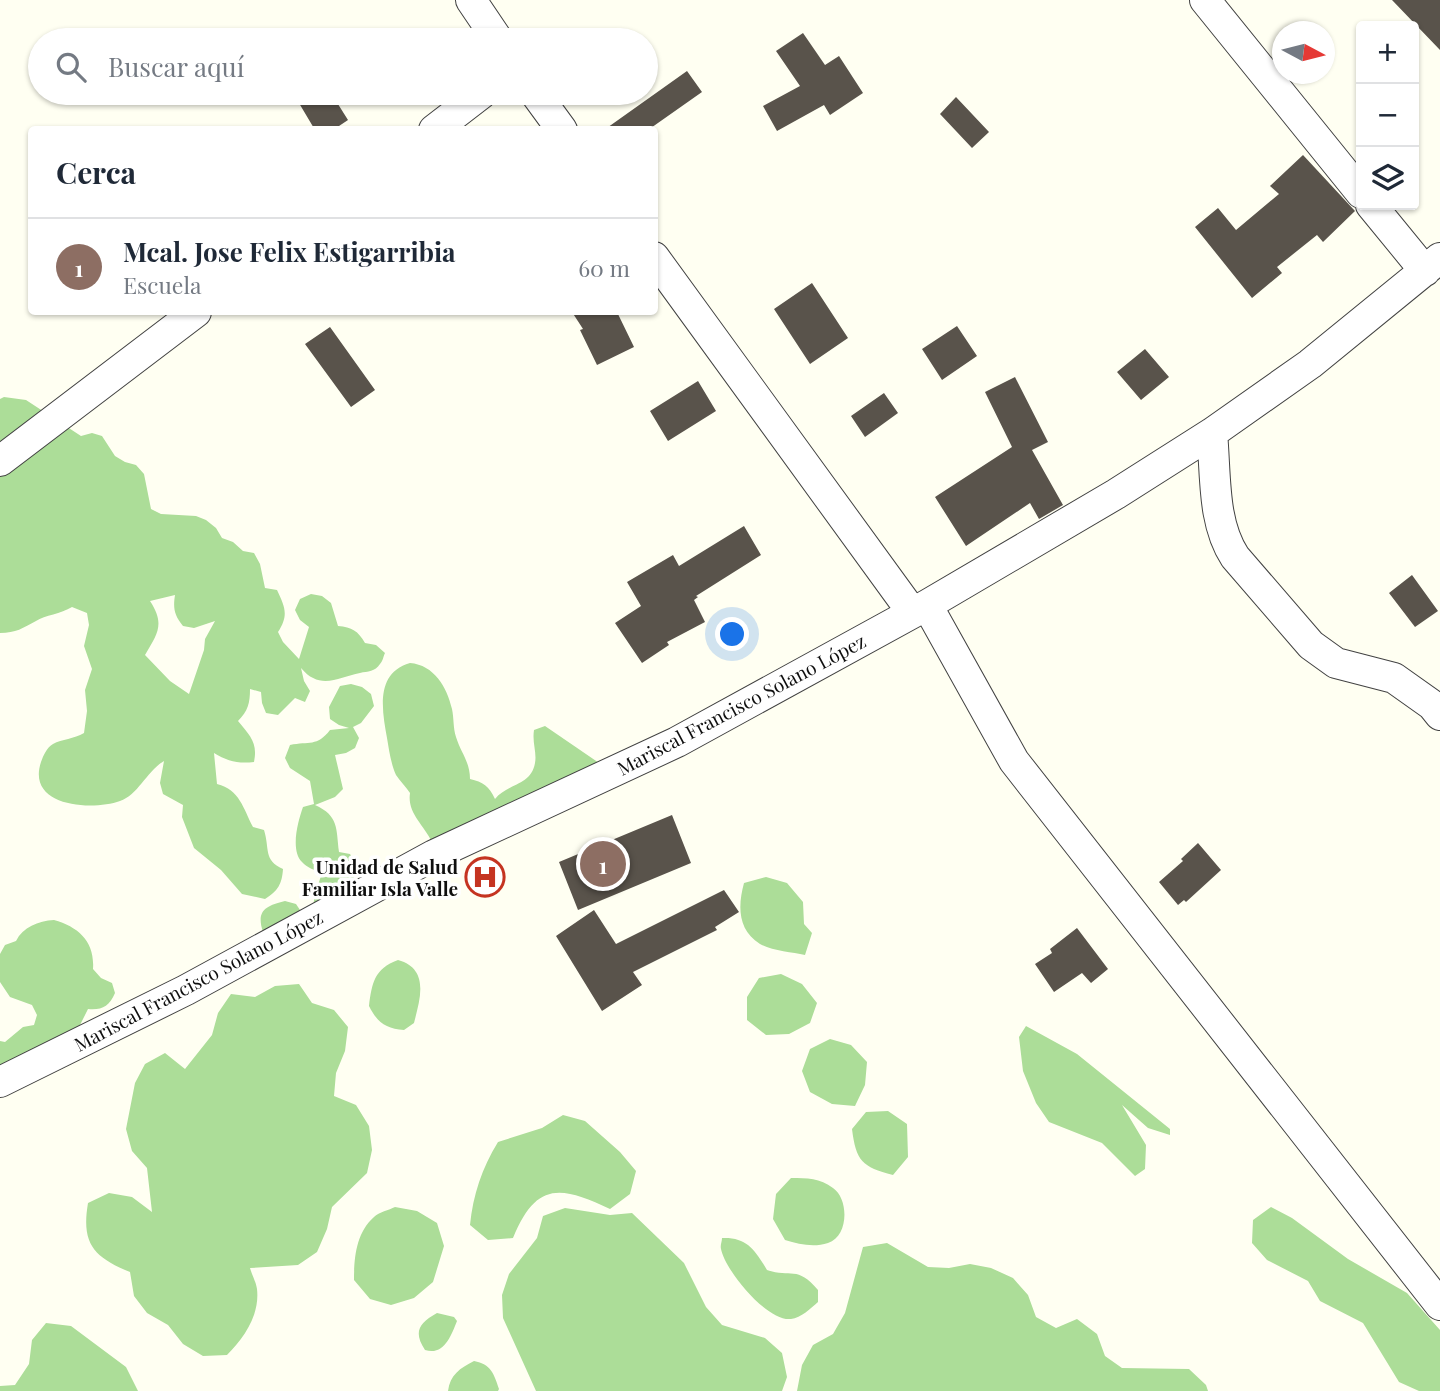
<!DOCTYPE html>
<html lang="es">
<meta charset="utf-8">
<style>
body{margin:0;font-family:"Playfair Display",serif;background:#f2f2f3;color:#1f2937}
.controls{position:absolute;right:21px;top:21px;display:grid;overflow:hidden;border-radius:7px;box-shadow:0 2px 5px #0004}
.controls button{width:63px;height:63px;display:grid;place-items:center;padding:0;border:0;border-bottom:2px solid #e0e1e3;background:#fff;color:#1f2937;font:35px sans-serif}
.compass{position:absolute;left:1272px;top:21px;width:63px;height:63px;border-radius:50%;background:#fff;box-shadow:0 2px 5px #0004;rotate:97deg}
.you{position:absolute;left:733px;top:635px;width:24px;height:24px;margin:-18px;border:5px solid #fff;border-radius:50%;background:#1a73e8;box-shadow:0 0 0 10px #1a73e833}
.badge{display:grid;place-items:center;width:46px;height:46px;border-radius:50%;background:#db2777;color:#fff;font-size:23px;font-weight:700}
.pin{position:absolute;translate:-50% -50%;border:4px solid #fff;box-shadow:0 2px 7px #0006}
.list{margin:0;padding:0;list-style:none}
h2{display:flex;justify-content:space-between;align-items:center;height:91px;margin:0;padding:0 28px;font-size:30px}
h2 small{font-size:23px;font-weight:400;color:#747a83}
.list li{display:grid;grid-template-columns:46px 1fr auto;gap:21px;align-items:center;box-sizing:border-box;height:98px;padding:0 28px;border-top:2px solid #e0e1e3}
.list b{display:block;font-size:26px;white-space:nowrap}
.list p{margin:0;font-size:23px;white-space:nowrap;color:#747a83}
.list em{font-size:23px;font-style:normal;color:#747a83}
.icon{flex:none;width:38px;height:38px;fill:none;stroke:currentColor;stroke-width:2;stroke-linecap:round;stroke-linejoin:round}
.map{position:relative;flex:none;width:1440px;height:1391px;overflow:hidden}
.search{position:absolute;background:#fff;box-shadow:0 2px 5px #0004;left:28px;top:28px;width:630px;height:77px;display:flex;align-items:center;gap:18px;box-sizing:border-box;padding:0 24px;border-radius:38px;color:#747a83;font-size:26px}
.panel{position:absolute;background:#fff;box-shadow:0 2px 5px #0004;left:28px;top:126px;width:630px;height:189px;border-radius:7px}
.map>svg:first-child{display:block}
.forest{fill:#acdd98;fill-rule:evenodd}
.building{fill:#59534b}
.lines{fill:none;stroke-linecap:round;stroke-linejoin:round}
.minor-casing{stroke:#424242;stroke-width:32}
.minor{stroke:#fff;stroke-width:30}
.labels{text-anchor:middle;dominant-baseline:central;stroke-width:7;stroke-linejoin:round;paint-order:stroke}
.street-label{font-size:19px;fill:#0f0f0f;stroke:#fff}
.poi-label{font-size:19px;font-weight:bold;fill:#0f0f0f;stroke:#fff;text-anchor:end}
</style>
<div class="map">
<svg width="1440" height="1391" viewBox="0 0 1440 1391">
<rect width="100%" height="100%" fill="#fffff2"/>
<path class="forest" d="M4,397l22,3 55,36 11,-3 10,3 13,20 10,6 11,3 8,9 7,35 10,5 35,2 10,4 10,8 6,10 11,4 10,9 11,2 6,11 5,24 12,2c8,17 12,25 1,42l5,10 16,17 10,-32 -9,-7 -5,-10 5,-11 11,-5 11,2 9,7 7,23c14,1 20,5 27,17l11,2 9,8c-2,4 -2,8 -5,11 -5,8 -12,7 -20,9 -21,4 -40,18 -59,-5l3,13 6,10 -5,11 -10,-4 -17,17 -12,-2 -4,-10 -1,-11 -11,-3c0,14 -2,22 -12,32 12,15 20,21 16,41 -16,2 -27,-1 -40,-9l3,31c23,6 26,24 36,43l11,3c6,19 -1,30 19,39 -1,15 -5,22 -18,30l-23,-5 -21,-24 -27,-22 -12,-31 1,-12 -20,-11 -3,-11 4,-22c-17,10 -26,34 -44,40 -28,10 -94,6 -79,-39 2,-6 6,-15 12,-18 9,-5 21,-5 31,-11l3,-22 -2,-21 7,-21 -8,-23 5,-21 -2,-12 -15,-6c-11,7 -27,8 -36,14 -13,7 -20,12 -36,12v-234zM175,595c-2,13 -1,20 8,31l11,2 21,-7 -10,18 -1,11 -15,44 -19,-13 -25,-26c13,-22 20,-31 5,-54z
M410,663c24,2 37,24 42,46 2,9 1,19 4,28 5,16 14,25 14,42 13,3 19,7 25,20 13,-16 36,-13 40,-36 2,-11 -3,-20 -1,-33l11,-4 57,39 -170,77c-9,-18 -25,-29 -22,-49 -4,-6 -10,-12 -14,-18 -5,-11 -7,-25 -9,-37 -5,-28 -12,-65 23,-75z
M351,684l11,3 9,7 3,12 -13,17 -8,4 6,11 -4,10 -9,5 -11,2 8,34 -8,8 -20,8c24,11 21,23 24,47l11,2 6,10 -3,12 6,10 -46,21 2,-13 7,-21c-7,-3 -15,-5 -20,-11 -12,-12 -4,-41 1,-55l11,-3 -4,-23 -20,-13 -5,-10 5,-13c19,-4 27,2 40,-15l19,-2 -10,-3 -9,-6 -1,-12 11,-21z
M766,877l21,6 16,19 1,22 8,9 -7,22c-13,-3 -33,-4 -45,-11 -23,-14 -22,-39 -16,-61z
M285,901l11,3 8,12 -41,16c-7,-21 2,-26 22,-31z
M54,920c25,7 41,22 39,49l8,9 11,5 3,10c-6,14 -13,17 -27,16l-11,22 -77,41v-31l5,1 18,-15 11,-2 3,-10 -5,-10 -22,-8 -10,-15v-28l5,-9 11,-4c7,-14 22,-20 38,-21z
M398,960c32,9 22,39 16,63l-10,7c-18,-1 -27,-8 -35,-24 3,-23 5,-37 29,-46z
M781,974l21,10 15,19 -7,20 -21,11 -23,1 -19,-15v-23l12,-19z
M299,984l13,19 22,7 14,17 -3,24 -9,22 -2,23 22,9 13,21 3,24 -5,23 -35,34 -5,22 -10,23 -19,13 -48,3c2,7 6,14 7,21 3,26 -13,49 -30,66l-24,1 -20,-12 -15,-19 -21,-12 -13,-17 -4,-24c-36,-15 -49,-28 -42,-69l21,-10 23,4 20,15 -5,-44 -15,-17 -6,-22 9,-46 10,-19 20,-11 20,16 27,-34 6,-22 13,-19 24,3 20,-11z
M1026,1026l51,28 93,75v6l-22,-7 -26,-23 24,40 -1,24 -10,7 -33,-33 -53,-21 -13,-19 -13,-32 -4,-34z
M830,1039l21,6 16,17 -2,23 -10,21 -23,-2 -22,-12 -8,-21 8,-22z
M888,1111l19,13 1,33 -15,18c-31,-8 -37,-14 -41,-46l14,-17z
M563,1115l22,6 35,31 16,19 -6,23 -20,15c-50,-24 -74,-27 -97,29l-25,2 -18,-15c3,-30 12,-57 28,-83l44,-14z
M791,1178c16,0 29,0 42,10 16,11 16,48 -5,55 -15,5 -29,1 -43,-3l-12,-21 3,-25z
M395,1207l22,4 20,12 7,23 -11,36 -19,16 -23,7 -21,-6 -16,-19c0,-22 2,-47 20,-63 5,-5 15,-7 21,-10z
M1271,1207l21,11 56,41 59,34 33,37v61h-21l-20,-9 -36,-59 -43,-22 -12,-20 -41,-21 -15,-17 1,-23z
M565,1208l45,7 22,-2 52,50 22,44 16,18 43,13 17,15 5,24 -5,14h-246l-33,-73 -1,-23 7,-21 28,-36 6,-22z
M722,1238c25,-1 33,12 45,32 24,8 30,-5 51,20v12c-7,6 -17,16 -27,17 -24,3 -66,-49 -70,-70 -1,-4 1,-7 1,-11z
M887,1243l41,24 21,1 21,-4 21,4 22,10 15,17 8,22 20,11 21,-9 20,15 8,22 17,12 67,1 17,16 2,6h-411l5,-26 11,-20 20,-11 12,-21 18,-66z
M437,1313l17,4 3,4c-6,15 -13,35 -32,29 -12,-18 -6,-27 12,-37z
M46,1323l25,3 55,41 12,24h-138v-5l15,-1 14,-21 3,-24z
M474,1361c17,3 20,13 25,28l-1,2h-50c2,-16 12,-23 26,-30z"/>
<path class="building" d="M1392,0h48v50z
M803,33l22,32 14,-9 24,37 -33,22 -6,-10 -47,26 -14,-25 37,-20 -24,-35z
M687,71l15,21 -54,38h-44z
M293,93h38l17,27 -15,10h-18z
M956,97l33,35 -17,16 -32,-34z
M1303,155l52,56 -32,31 -6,-7 -40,32 5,6 -30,25 -57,-71 23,-19 18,22 43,-36 -9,-8z
M812,283l36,55 -38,26 -36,-55z
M572,312h45l17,35 -37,18 -17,-35 3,-1z
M957,326l20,30 -35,24 -20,-31z
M330,327l45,63 -24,17 -46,-63z
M1145,349l24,28 -28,23 -24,-28z
M1015,377l33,65 -16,8 31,55 -24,14 -9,-16 -64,43 -31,-49 77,-50 -27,-55z
M698,381l18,30 -48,30 -18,-30z
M884,393l14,20 -33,24 -14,-21z
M744,526l17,29 -65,41 2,1 -4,3 11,22 -38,20 2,3 -27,18 -27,-40 26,-17 -14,-24 46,-27 6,11z
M1412,575l26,36 -23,16 -26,-34z
M672,815l19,48 -113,47 -19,-48z
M1198,843l23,27 -35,32 -2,-2 -6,5 -19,-23 24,-21 -2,-2z
M724,890l15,22 -24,15 2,3 -84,42 9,13 -40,26 -46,-75 38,-26 22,34z
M1077,928l31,41 -17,14 -9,-10 -28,19 -19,-28 17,-11 -2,-4z"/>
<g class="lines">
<g class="minor-casing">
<path id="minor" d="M471,0l27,40
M1205,0l156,193
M535,93l27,37
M434,130l48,-37
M1371,205l54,66
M654,257l258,355
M1212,433c4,41 0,89 23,124l76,88 25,18 58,15 38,27 8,10
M0,461l196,-149
M927,605l87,156 426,544
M0,1082l186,-92 248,-135 243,-113 250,-137 189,-111 96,-61 98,-69 130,-106"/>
</g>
<use href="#minor" class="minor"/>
</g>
<defs>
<g id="hospital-ring" transform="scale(2.0125)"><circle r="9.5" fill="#fff" stroke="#c53421" stroke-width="1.5"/><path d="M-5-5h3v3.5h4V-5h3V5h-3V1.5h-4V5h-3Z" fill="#c53421"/></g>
</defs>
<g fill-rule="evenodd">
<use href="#hospital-ring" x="485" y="877"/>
</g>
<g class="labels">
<g class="street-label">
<text transform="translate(741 704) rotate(-28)">Mariscal Francisco Solano López</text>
<text transform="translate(198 980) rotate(-28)">Mariscal Francisco Solano López</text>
</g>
<g class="poi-label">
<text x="458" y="866">Unidad de Salud<tspan x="458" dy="22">Familiar Isla Valle</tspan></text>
</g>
</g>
</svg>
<div class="controls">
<button>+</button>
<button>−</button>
<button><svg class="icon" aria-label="layers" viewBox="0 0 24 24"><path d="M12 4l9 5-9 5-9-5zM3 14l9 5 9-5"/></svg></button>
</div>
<svg class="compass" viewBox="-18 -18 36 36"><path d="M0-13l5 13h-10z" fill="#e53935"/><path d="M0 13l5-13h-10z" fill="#747a83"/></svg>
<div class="you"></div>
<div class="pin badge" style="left:603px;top:864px;background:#8d6e63">1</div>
<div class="search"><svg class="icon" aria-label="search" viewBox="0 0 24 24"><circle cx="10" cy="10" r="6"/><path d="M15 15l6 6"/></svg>Buscar aquí</div>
<section class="panel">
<h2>Cerca<small></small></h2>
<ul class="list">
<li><span class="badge" style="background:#8d6e63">1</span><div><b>Mcal. Jose Felix Estigarribia</b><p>Escuela</p></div><em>60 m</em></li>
</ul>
</section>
</div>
